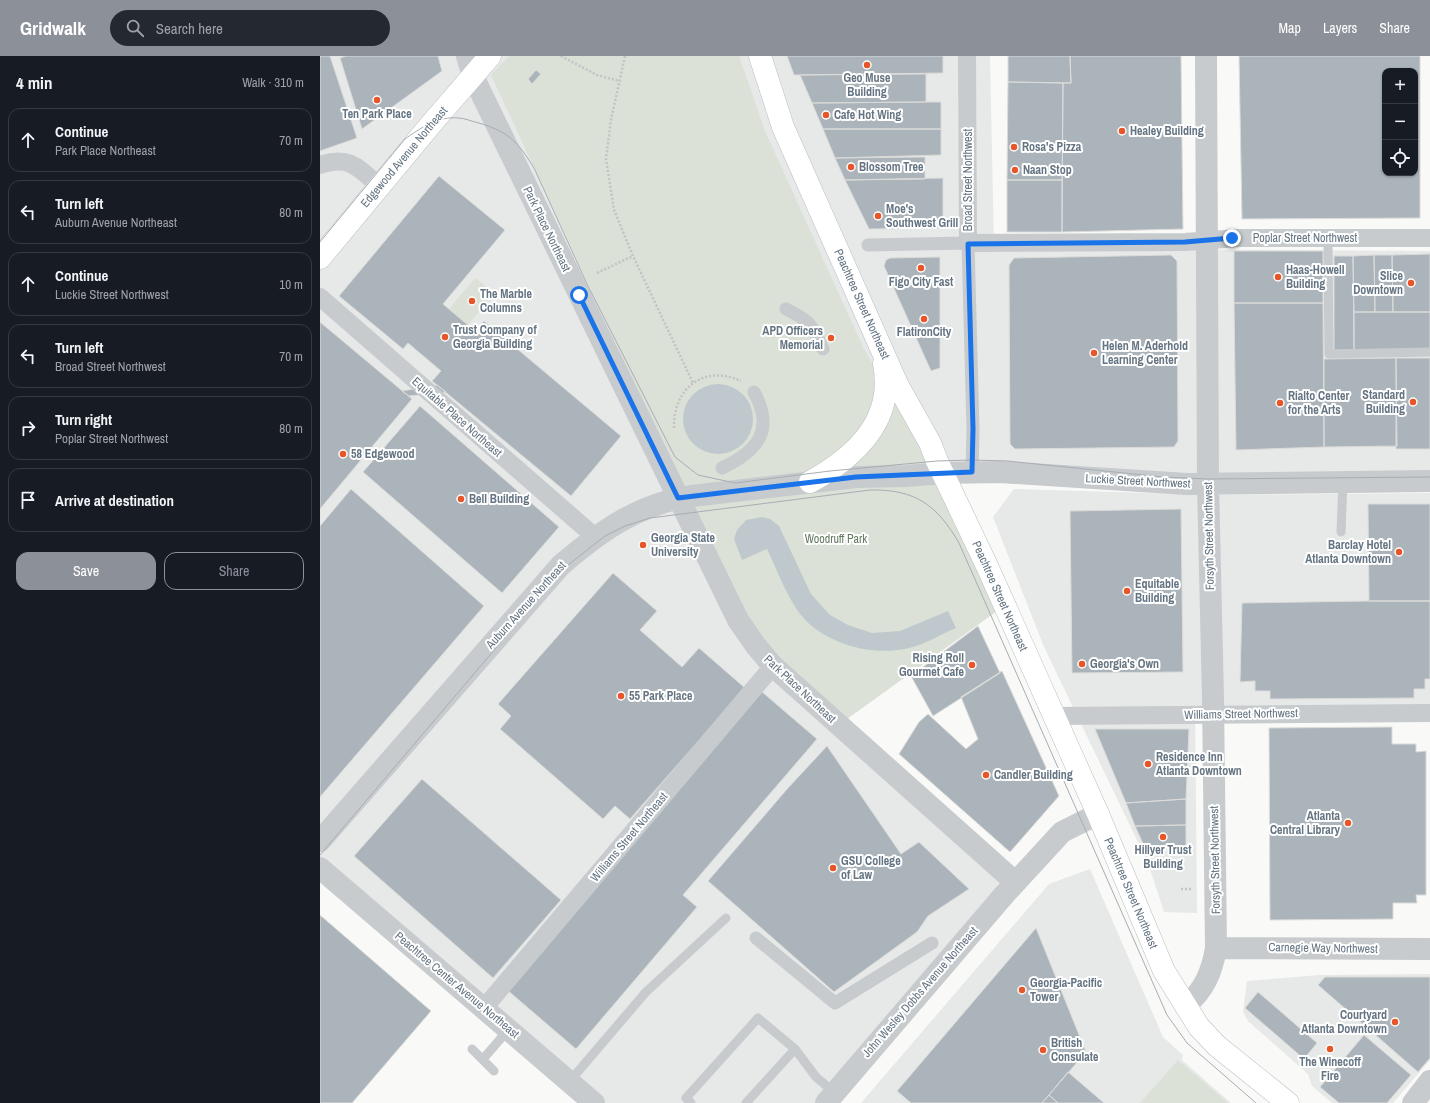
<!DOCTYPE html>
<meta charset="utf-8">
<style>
body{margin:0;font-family:"Archivo Narrow",sans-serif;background:#242831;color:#f1f3f6}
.controls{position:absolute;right:12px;top:12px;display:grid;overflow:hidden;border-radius:8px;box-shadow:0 1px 3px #0004}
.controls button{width:36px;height:36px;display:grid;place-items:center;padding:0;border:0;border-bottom:1px solid #363941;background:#171b24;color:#f1f3f6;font:20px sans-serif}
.stop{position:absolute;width:12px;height:12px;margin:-9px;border:3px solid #1a73e8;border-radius:50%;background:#fff}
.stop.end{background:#1a73e8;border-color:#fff;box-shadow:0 1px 4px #0008}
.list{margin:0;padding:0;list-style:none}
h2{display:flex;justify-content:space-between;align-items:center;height:52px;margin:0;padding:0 16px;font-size:17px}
h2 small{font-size:13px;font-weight:400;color:#9ea1a6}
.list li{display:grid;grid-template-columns:26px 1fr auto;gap:12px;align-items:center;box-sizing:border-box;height:64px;margin:0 8px 8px;padding:0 8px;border:1px solid #363941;border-radius:12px}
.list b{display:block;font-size:15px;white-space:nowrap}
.list p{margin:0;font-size:13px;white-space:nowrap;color:#9ea1a6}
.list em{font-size:13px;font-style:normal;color:#9ea1a6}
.actions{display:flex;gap:8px;padding:12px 16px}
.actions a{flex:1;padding:9px 0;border:1px solid #8c9099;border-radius:12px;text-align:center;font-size:14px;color:#8c9099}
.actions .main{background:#8c9099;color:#fff}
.icon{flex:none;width:22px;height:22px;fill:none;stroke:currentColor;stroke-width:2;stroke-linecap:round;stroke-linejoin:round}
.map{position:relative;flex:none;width:1110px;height:1047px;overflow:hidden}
header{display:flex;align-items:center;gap:24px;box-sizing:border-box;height:56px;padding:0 20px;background:#8c9099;color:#fff}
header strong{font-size:19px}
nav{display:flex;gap:22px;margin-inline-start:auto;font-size:14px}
.search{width:280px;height:36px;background:#242831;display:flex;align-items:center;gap:10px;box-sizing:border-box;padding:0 14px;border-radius:22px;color:#9ea1a6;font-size:15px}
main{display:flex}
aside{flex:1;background:#171b24}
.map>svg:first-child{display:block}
.built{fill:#e7e8e8}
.green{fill:#dbe1d7}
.water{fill:#bfc9cd}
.building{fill:#abb4ba;stroke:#dbdbd9;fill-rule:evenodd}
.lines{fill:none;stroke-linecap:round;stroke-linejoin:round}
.secondary-casing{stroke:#b9bec3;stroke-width:23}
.path{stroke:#c1c3c5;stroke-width:2.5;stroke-dasharray:2 2;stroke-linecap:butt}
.service{stroke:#c7cbce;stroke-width:9}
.pedestrian{stroke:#c7cbce;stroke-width:13}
.minor{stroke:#c7cbce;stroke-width:18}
.tertiary{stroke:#c7cbce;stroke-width:22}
.secondary{stroke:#fff;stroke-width:22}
.tram{stroke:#a7adb3;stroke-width:1}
.route{stroke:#1a73e8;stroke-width:5}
.poi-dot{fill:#e65629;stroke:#fff;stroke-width:1.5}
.labels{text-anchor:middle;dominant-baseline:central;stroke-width:4;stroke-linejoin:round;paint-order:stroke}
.poi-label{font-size:12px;font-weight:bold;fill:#647482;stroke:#fff;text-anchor:start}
.street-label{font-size:12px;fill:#647482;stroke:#fff}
.park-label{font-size:12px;fill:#667a63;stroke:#fff}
</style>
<header>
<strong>Gridwalk</strong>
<div class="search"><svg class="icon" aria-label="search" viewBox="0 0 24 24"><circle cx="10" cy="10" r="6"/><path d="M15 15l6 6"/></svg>Search here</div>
<nav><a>Map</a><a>Layers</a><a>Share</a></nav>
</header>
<main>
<aside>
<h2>4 min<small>Walk · 310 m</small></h2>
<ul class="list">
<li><svg class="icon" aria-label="ahead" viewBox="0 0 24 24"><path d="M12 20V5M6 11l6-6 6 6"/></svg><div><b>Continue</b><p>Park Place Northeast</p></div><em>70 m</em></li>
<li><svg class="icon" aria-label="left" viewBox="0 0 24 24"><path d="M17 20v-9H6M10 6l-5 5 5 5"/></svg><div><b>Turn left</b><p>Auburn Avenue Northeast</p></div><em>80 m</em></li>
<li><svg class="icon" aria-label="ahead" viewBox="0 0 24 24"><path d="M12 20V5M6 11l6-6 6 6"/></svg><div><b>Continue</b><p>Luckie Street Northwest</p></div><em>10 m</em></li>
<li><svg class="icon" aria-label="left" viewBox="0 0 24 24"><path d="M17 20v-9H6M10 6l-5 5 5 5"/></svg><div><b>Turn left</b><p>Broad Street Northwest</p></div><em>70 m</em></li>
<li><svg class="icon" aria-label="right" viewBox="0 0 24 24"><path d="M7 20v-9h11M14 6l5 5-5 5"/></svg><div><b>Turn right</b><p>Poplar Street Northwest</p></div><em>80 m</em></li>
<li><svg class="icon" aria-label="arrive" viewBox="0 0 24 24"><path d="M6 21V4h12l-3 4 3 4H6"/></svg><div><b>Arrive at destination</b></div></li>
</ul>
<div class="actions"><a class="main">Save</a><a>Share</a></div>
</aside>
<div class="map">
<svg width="1110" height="1047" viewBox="0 0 1110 1047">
<rect width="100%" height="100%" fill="#f9f9f7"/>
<path class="built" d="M0,0h670l4,192 436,3v221l-493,6 60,133 -164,118 178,154 -185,220h-240l-266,-235z
M694,433l203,6 213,-2v212l-235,1 2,207 -33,-1 -16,-49 -104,-216 -51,-130z
M770,813l73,168 20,18 -1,5 49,43h-370l188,-219z
M1110,918v86l-37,43h-61l-20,-17 -4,-12 -60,-53 -5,-9 4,-31 72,-6z"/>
<path class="green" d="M189,0h230l26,75 98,216 74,131 60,133 -164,118 -82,-94 -260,-560z
M155,222l19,15 -26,32 -19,-16z
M858,1004l50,43h-88z"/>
<path class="water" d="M363 363a35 35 0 1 1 70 0a35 35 0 1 1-70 0Z
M442,461l8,2 9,7 32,68 19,21 18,10 24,8 28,-2 48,-20 8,17c-15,6 -32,17 -47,20 -37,9 -85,-4 -109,-34 -14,-19 -23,-44 -33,-65l-25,11 -8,-21 3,-9 9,-10z"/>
<path class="building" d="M0,0h10l27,82 -37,13z
M26,0h92l4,15 -80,58 -22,-71z
M467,0h156v17l-149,2z
M688,0h62l1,27 -63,-1z
M750,0h111l2,173 -121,3 1,-149h8z
M919,0h181v162l-178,1zM1065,15h30v102h-30z
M216,14l5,4 -9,10 -4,-5z
M606,18v28l-114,1 -12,-28z
M688,26l55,1 -1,97h-55z
M606,46h15v27h-118l-11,-26z
M503,73h118v26l-106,3z
M605,101v22l-80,1 -10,-22z
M119,120l66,54 -62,74 32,27 9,-10 137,115 -50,60 -139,-115 9,-10 -33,-28 -5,6 -64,-53z
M623,122v50l-74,1 -24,-49z
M687,124h55v52h-55z
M914,195h89v52h-89z
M1110,198v58h-37l-1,-57z
M851,199l6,6 1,180 -4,6 -159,2 -5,-5 -1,-179 5,-7z
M1054,199l1,57h-21l-1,-56z
M1054,199h18l1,57h-18z
M1014,200h19l1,94h-20z
M620,201v111l-9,3 -47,-105 2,-6 4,-2z
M914,247h89l1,144 -88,3z
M1034,256h76v37l-76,1z
M0,266l92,77 -92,110z
M1076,302h34v91h-34z
M1076,302l1,88 -73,1v-88z
M117,329l9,7 -37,4 -7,-5z
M100,350l139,121 -57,66 -139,-121z
M31,433l133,117 -164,191v-271z
M1048,448h62v97h-61z
M861,453l2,163 -111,1 -2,-162z
M293,517l44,38 -17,19 42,37 17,-19 46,40 -115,131 -15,-13 -12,13 -103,-90 11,-13 -13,-12z
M1049,545h61v78h-5v10h-11v9l-144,1v-8h-15v-10l-15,1 2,-79z
M658,570l22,47 -67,43 -22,-40z
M682,615l57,125 -49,56 -111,-98 20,-32 9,-8 38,35 12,-10 -17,-42z
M441,635l56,48 -134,156 14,12 -121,142 -70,-60z
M1072,671v17h24v8l10,-1v144h-10l1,8h-24v16l-123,1 -1,-192z
M775,673h94l-3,70 -60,4z
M507,690l74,108 18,-12 50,47 -41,27 -11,16 -83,60 -126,-111 80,-93z
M102,723l139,121 -68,78 -139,-122z
M866,743v26l-51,1 -9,-23z
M866,769v23h-41l-10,-22z
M0,859l111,96 -79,92h-32z
M716,872l50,124 -44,51h-131l-14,-12z
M1005,921h105v81l-12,14 -100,-87z
M938,936l59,51 -13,16 -59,-51z
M1044,979l47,40 -24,28h-48l-19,-16z
M748,1016l36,31h-46l-9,-8z
M729,1039l9,8h-16z"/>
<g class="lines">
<g class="secondary-casing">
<path id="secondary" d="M440,0l23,71 114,257 33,59 7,18 50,105 111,248 66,157 35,56 18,19 71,57
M0,202l112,-135 58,-67
M490,426c45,-25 85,-61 74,-118"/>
</g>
<path class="path" d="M241,0l36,19 22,6
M305,0l-14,64 -5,39 8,51 19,46 60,127
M277,217l36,-17
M354,372c-1,-40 30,-64 67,-47
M861,833h10"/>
<path class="service" d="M1008,192l1,106 101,-2
M1021,476l2,-50
M152,993l22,22
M163,1003l26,-30
M249,1026l77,-90 80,-74
M371,1047l-5,-5 72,-80 37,31 21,28 19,16
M426,1047l49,-54"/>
<path class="pedestrian" d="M548,189l100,-2 5,186 -1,43
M466,253c26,13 25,15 37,40
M402,412c36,-17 53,-38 32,-76
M436,882l79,65 97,-60"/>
<path class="minor" d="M647,0l1,187 217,-1 54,-4h191
M0,109c29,-10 38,2 59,21
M0,241l274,239
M733,660l377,-3
M164,952l289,-342"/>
<path class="tertiary" d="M147,0l6,20 12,25 253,519 18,26 17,20 242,216
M0,785l241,-276c40,-34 77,-61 131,-69l164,-19 50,-1 37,-3 57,-1 187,12 243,-3
M0,812l274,235
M896,892l214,1
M865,950c19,-15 27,-34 31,-58l-3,-249 -5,-215 -2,-428
M506,1047l178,-208 58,-63 36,-18
M1093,1047l17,-22"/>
<use href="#secondary" class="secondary"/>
<path class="tram" d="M0,186l85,-103c15,-11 34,-23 53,-21 7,0 15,4 21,5 30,9 39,19 55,45l54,118 87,171 23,18 37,8 95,-12 107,-10 35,-1 35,1 156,16 45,2 222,-2
M0,799l243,-286 42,-33 20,-10 25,-8 220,-28c45,-1 67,15 89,53l208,472 20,28 69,60"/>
</g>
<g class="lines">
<path class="route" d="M259,239l99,203 178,-21 116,-5 1,-43 -5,-185 217,-2 47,-4"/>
</g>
<g class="poi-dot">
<circle cx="547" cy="9" r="4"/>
<circle cx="57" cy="44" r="4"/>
<circle cx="506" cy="59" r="4"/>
<circle cx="802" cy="75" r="4"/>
<circle cx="694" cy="91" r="4"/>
<circle cx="531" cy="111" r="4"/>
<circle cx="695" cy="114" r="4"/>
<circle cx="558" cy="160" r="4"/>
<circle cx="601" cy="212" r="4"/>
<circle cx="958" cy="221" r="4"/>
<circle cx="1091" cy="227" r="4"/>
<circle cx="152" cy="245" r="4"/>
<circle cx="604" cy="263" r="4"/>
<circle cx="125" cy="281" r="4"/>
<circle cx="511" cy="282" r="4"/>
<circle cx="774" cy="297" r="4"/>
<circle cx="1093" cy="346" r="4"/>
<circle cx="960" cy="347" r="4"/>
<circle cx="23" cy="398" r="4"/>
<circle cx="141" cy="443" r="4"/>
<circle cx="323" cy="489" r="4"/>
<circle cx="1079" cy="496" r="4"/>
<circle cx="807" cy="535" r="4"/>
<circle cx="762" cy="608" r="4"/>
<circle cx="652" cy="609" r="4"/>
<circle cx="301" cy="640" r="4"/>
<circle cx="828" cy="708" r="4"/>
<circle cx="666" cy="719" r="4"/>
<circle cx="1028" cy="767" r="4"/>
<circle cx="843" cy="781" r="4"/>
<circle cx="513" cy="812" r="4"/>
<circle cx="702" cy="934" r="4"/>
<circle cx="1075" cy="966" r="4"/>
<circle cx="1010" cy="993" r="4"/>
<circle cx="723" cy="994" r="4"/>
</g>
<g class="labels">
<g class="poi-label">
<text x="547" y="22" text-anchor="middle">Geo Muse<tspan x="547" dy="14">Building</tspan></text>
<text x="57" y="58" text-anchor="middle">Ten Park Place</text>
<text x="514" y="59">Cafe Hot Wing</text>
<text x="810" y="75">Healey Building</text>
<text x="702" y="91">Rosa's Pizza</text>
<text x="539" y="111">Blossom Tree</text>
<text x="703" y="114">Naan Stop</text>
<text x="566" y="153">Moe's<tspan x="566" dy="14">Southwest Grill</tspan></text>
<text x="966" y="214">Haas-Howell<tspan x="966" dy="14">Building</tspan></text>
<text x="1083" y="220" text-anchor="end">Slice<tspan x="1083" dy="14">Downtown</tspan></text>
<text x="601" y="226" text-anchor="middle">Figo City Fast</text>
<text x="160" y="238">The Marble<tspan x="160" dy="14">Columns</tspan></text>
<text x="133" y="274">Trust Company of<tspan x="133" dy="14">Georgia Building</tspan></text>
<text x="503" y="275" text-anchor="end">APD Officers<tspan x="503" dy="14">Memorial</tspan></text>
<text x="604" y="276" text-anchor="middle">FlatironCity</text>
<text x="782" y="290">Helen M. Aderhold<tspan x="782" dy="14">Learning Center</tspan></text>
<text x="1085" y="339" text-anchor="end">Standard<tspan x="1085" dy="14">Building</tspan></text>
<text x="968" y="340">Rialto Center<tspan x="968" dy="14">for the Arts</tspan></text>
<text x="31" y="398">58 Edgewood</text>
<text x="149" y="443">Bell Building</text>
<text x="331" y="482">Georgia State<tspan x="331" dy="14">University</tspan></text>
<text x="1071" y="489" text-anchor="end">Barclay Hotel<tspan x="1071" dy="14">Atlanta Downtown</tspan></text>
<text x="815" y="528">Equitable<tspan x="815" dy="14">Building</tspan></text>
<text x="644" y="602" text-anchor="end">Rising Roll<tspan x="644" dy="14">Gourmet Cafe</tspan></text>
<text x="770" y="608">Georgia's Own</text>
<text x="309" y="640">55 Park Place</text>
<text x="836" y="701">Residence Inn<tspan x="836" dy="14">Atlanta Downtown</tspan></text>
<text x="674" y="719">Candler Building</text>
<text x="1020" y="760" text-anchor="end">Atlanta<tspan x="1020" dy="14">Central Library</tspan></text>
<text x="843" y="794" text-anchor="middle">Hillyer Trust<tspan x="843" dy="14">Building</tspan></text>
<text x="521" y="805">GSU College<tspan x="521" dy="14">of Law</tspan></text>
<text x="710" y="927">Georgia-Pacific<tspan x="710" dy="14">Tower</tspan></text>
<text x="1067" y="959" text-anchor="end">Courtyard<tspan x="1067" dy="14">Atlanta Downtown</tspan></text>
<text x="731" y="987">British<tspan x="731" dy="14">Consulate</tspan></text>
<text x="1010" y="1006" text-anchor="middle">The Winecoff<tspan x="1010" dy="14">Fire</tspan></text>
</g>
<g class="street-label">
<text transform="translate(84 101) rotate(-50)">Edgewood Avenue Northeast</text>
<text transform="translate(648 124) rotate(-90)">Broad Street Northwest</text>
<text transform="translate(227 173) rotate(64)">Park Place Northeast</text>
<text x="985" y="182">Poplar Street Northwest</text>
<text transform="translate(542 248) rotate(66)">Peachtree Street Northeast</text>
<text transform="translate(137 361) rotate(41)">Equitable Place Northeast</text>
<text transform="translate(818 425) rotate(3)">Luckie Street Northwest</text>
<text transform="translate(889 480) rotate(-91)">Forsyth Street Northwest</text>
<text transform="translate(680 540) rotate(66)">Peachtree Street Northeast</text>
<text transform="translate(206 549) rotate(-48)">Auburn Avenue Northeast</text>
<text transform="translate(480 633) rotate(43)">Park Place Northeast</text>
<text transform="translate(921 658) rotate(-1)">Williams Street Northwest</text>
<text transform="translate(309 781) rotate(-50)">Williams Street Northeast</text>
<text transform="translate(895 804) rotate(-91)">Forsyth Street Northwest</text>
<text transform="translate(811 837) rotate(67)">Peachtree Street Northeast</text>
<text transform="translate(1003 892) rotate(1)">Carnegie Way Northwest</text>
<text transform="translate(137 929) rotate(40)">Peachtree Center Avenue Northeast</text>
<text transform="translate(600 936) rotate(-49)">John Wesley Dobbs Avenue Northeast</text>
</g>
<g class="park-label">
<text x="516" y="483">Woodruff Park</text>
</g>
</g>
</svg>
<div class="controls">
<button>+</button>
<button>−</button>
<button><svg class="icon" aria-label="locate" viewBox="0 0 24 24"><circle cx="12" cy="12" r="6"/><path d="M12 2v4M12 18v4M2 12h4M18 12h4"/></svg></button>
</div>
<div class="stop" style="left:259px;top:239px"></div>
<div class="stop end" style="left:912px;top:182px"></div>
</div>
</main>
